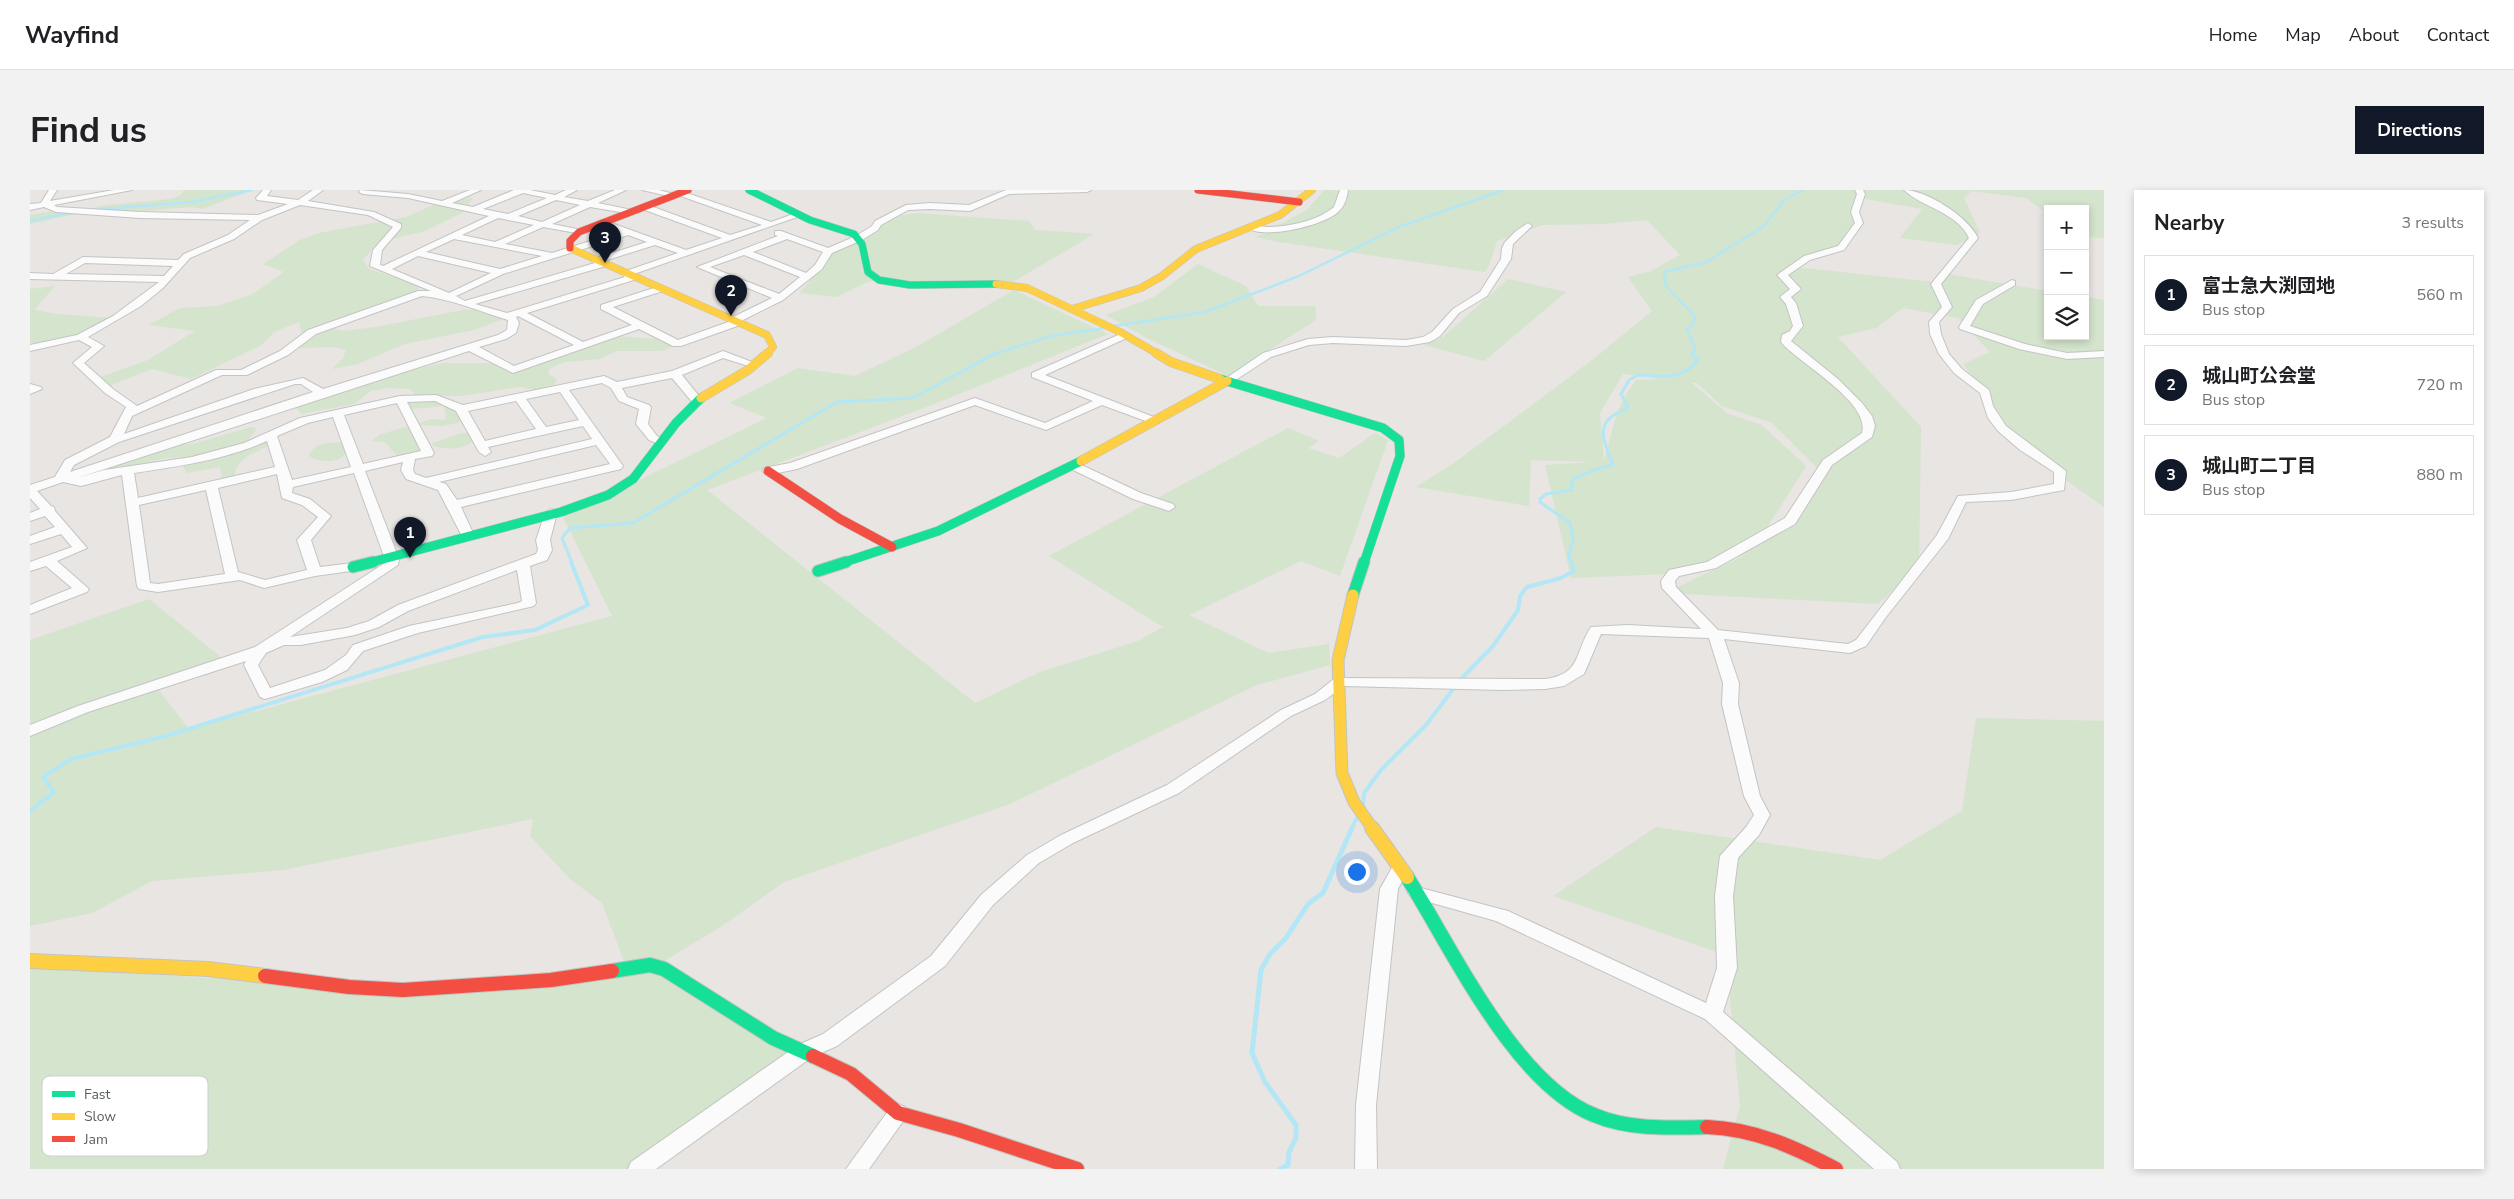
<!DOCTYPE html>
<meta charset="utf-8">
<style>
body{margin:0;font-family:"Nunito Sans","Noto Sans JP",sans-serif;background:#f2f2f2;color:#202124}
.controls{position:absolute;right:15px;top:15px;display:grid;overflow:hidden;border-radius:0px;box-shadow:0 2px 8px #0003}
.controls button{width:45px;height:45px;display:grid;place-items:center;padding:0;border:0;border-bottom:1px solid #e0e0e0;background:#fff;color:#202124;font:25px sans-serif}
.you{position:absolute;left:1326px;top:681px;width:18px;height:18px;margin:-12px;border:4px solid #fff;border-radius:50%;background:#1a73e8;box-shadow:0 0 0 8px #1a73e833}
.badge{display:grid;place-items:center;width:32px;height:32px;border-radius:50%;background:#111827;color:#fff;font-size:16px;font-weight:700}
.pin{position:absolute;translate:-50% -41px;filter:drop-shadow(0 1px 2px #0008)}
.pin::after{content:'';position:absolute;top:26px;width:18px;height:15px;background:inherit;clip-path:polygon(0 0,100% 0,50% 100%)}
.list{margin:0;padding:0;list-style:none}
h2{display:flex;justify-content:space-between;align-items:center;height:65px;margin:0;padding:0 20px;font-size:21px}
h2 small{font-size:16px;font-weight:400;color:#757577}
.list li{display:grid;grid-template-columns:32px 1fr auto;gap:15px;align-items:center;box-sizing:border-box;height:80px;margin:0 10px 10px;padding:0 10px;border:1px solid #e0e0e0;border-radius:0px}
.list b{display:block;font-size:19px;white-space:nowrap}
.list p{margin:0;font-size:16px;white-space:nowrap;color:#757577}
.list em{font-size:16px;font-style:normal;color:#757577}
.icon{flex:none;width:28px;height:28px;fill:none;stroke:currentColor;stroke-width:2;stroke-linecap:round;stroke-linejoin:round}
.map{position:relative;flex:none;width:2074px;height:979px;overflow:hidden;border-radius:0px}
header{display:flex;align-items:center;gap:30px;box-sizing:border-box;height:70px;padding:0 25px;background:#fff;border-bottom:1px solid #e0e0e0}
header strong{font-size:24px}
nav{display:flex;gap:28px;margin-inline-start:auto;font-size:18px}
.intro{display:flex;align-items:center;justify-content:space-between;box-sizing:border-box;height:120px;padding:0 30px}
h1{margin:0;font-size:35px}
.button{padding:12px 22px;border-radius:0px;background:#111827;color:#fff;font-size:18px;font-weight:700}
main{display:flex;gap:30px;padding:0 30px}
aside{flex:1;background:#fff;border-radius:0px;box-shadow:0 2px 8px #0003}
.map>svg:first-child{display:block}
.green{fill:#d4e4cd;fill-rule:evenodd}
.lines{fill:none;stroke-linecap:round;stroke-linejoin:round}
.stream-far3{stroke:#b4e7f5;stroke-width:2.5}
.stream-far2{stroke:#b4e7f5;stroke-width:3}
.stream-far1{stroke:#b4e7f5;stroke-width:4}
.stream{stroke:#b4e7f5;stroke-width:5}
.street-casing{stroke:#c3c4c3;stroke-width:2}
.fast-far3-casing{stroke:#c3c4c3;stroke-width:8}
.fast-far2-casing{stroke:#c3c4c3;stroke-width:10}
.fast-far1-casing{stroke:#c3c4c3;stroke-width:13}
.fast-casing{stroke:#c3c4c3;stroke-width:16}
.slow-far3-casing{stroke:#c3c4c3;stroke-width:8}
.slow-far2-casing{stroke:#c3c4c3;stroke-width:10}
.slow-far1-casing{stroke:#c3c4c3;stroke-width:13}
.slow-casing{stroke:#c3c4c3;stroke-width:16}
.jam-far2-casing{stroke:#c3c4c3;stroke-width:8}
.jam-far1-casing{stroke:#c3c4c3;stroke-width:10}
.jam-casing{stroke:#c3c4c3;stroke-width:16}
.street{fill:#fcfbfb;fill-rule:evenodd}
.fast-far3{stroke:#16e098;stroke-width:7}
.fast-far2{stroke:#16e098;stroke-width:9}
.fast-far1{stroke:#16e098;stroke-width:11}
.fast{stroke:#16e098;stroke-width:14}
.slow-far3{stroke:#ffcf43;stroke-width:7}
.slow-far2{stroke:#ffcf43;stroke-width:9}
.slow-far1{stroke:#ffcf43;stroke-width:11}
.slow{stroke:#ffcf43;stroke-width:14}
.jam-far2{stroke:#f24e42;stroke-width:7}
.jam-far1{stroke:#f24e42;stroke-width:9}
.jam{stroke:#f24e42;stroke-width:14}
.key{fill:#fff;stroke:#cdcfcf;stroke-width:1}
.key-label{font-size:14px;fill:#585e60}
</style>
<header>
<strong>Wayfind</strong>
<nav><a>Home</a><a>Map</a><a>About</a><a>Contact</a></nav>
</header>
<div class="intro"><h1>Find us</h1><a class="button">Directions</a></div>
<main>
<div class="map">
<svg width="2074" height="979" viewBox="0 0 2074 979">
<rect width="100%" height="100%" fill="#e8e5e2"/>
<path class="green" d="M154,0h69l-51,19 -10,-2 -50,4 -53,-1 10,-4 72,-7 10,-4z
M1294,0h535l1,7 5,-7h239v48l-19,-1v-28h-37v5l-22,-16 -55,-7 -7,7 16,35 -23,12 -57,-7 22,-29 -62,-11c-7,51 -22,51 -65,69l146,16 6,-9 101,17v45h37v-39l19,3v207l-99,-70 -20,-34v-11l-22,-28 27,-12 -32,-34 -55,-10 -27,20 -38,9 83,90 -2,139 -41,38 -213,-11 82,-39 -79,20 -97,4 -26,-113 50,-3 -64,-2 -2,46 -113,-19 38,-24 137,-102 61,-50 -24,-34 23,-6 29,-16 -33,-35 -44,4 -60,1 -46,16 -7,22 -5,9 -206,-30 -23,-5 51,-27zM1593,184l39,5 -26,1c-23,30 -21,47 -32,80l-4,-47zM1662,193h5l25,23 50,17 49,49 -19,31 -49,47 53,-84 -44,-41 -34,-11z
M443,8l-11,15 -37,18 -46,11 -16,18 6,9 53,17 -7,6 -113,42 -3,-12 -25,10 -12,13 -71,34 -39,-10 -48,19 -9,-9 53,-19 47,-29 -46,-6 31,-17 37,-2 36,-12 31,-22 -21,-8 37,-24 19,-7 87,-16 39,-17z
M24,21l26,2 -50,11v-9z
M886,23l113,8 6,9 59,4 -81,48 -95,1 -48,-2 -34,16 -36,-4 33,-41 32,-14 13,-19z
M1168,74l48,22 12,20h57l1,14 -88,56 -81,-38 -41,-23 48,-18z
M1478,89l58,13 -82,69 -60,-16 19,-8z
M25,96l-21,24 24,4 54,4 -32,19 -50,7v-55z
M984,100l94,44 -179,72 -222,84 268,213 65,-31 98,-31 25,-14 -114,-71 239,-128 31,13 -11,7 31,10 36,-25 13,7 -48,136 -39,-15 -112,54 79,38 61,-9 1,21 -73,20 -247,119 -226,78 -62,44 -63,38h-34l-23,-61 -32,-24 -40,-43 3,-17 -250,51 -131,11 -60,32 -62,13v-286l119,-41 73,59 -68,26 35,45 423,-113 -49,-99 204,-99 -38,-15 69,-35 57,8 61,-29z
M438,119l22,4 13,6 -29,11 -69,14 -47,20 -26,5 11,-11 3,-8 -14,-3 -34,1 31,-21 15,4 32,-4z
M587,146l51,4 4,7 -10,4h-45l-18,8 -34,3 -15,6 -2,6 9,5 -3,6 -18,5 -16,-3 -59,9 -46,-1 -5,-6 -22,-1 -17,3 -17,13 -53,10 -10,-12 101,-31h16l36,-8h49l19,9z
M379,209h25l18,3 13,19 -22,5 -23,-1 -3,-1 14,-5 14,1 1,-7 -3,-7 -31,3 -4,-3z
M221,237l6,1 -11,15 26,-5 -1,6c-16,10 -34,12 -37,33l-12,2 -2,-12 -33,6 -4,-6 2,-6 16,-5 -33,2 -45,9 -18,-1 68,-21 19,-1z
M375,237l9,1 10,25 -25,5 -14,-16 -13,-1 7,-6z
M432,243h8l5,7c-12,10 -28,10 -42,6l-1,-3z
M314,252l3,10c-8,12 -27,11 -38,4 5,-15 22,-13 35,-14z
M1946,528l128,3v448h-381l17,-63 -14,-151 -173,-59 103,-69 224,33 82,-49z
M620,775l155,86 -179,118h-596v-202l373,23z"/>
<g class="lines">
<path class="stream-far3" d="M61,20l101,-8 60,-12
M0,31l44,-9
M1084,136l91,-14 94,-36 100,-49 104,-37
M964,164l57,-18 54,-8
M1663,164l2,-5 -8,-20 6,-4 2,-9 -29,-30 -2,-14 43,-10 58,-37 19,-25 19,-10"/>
<path class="stream-far2" d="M542,373l-10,-25 8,-10 63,-5 204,-121 76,-4 83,-45
M1541,373l-2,-7 4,-17 -3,-16 -30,-21v-3l6,-5 26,-4v-10l22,-10 19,-5c-5,-16 -18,-34 -2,-48 5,-4 12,-6 17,-10l-7,-13 8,-14 9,-5c23,1 44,6 60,-15l-6,-4 1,-3"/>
<path class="stream-far1" d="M1333,615l1,-12 17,-23 45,-45 34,-45 33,-34 25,-36 2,-14 7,-9 34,-9 13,-7 -3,-9
M0,621l24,-19 -11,-15 28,-18 95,-23 317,-99 52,-7 53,-25 -17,-43
M1321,639l6,-11"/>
<path class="stream" d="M1250,979l8,-4 1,-13 7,-14v-13l-31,-43 -13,-29 9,-83 9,-16 16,-16 22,-34 15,-11 29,-65"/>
<g class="street-casing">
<path id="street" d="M19,0h8l-7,11 64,-11h18l-78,15 3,2 83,5 118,3 30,-11 -31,-4 -1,-2 7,-8h8l-4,6 31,4 15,-10h10l-15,11 66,11 27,12v4l-19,22 -2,15 3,1 106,-50 -81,-18 -45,-4 -4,-2 1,-2 48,4 34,7 28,-11h11l-29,13 21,4 41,-17h16l25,5 11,-5h11l-13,7 24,4 27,-11h11l-28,13 34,7v4l-42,-7 -38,17 30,6v4l-39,-7 -38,17 47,9 67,-21 -19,-7v-4l3,-1 83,30 36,-12 -80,-29 -1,-2 4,-3 85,31 32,-10 -84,-30v-4h3l90,31 28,-10 4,3 -169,59 5,3 -2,2 -110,34 56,29 49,-17 -31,-16v-4l59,-19 3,1v4l-50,16 65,33 53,-19v-3l41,-20 -75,-31 81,-31 -3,-1v-4h6l47,17 28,-12 16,-10 3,-5 31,-16 24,-2 39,2 37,-15h85l-4,2 -78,2 -39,17 -40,-2 -22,1 -27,15 -3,5 -16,10 -30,13 -10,16 -39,31 -40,20v4l-62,22h-8l-34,-17 -126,44 -44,-22 -392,127 27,-8 88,-13 52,-14 56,-25 100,-22 36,-1 27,10 141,-29 13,6 55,-11 51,-20 37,14 -5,3 -32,-10 -41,17 21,26 -6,3 -4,-1 -21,-25 -50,10 5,9 22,8 2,2 -3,17 9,12 10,5 -6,4 -12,-5 -13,-16 3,-15 -20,-8 -8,-13 -9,-5 -33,7 54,76 -2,3 -160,38 13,28 -1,3h-10l-25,-48 -32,-11 -5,-9 2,-8 -38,9 34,88 -1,6 -108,72 57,-9 22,-7 29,-16 138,-51 2,-4 -2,-10 9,-27 6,-4 6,4 -7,27 2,10 -5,10 -17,6 6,37 -2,3 -116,27 -55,18 -16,19 -25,12 -57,17 -5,-2 -16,-32 2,-4 -158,51 -58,24v-11l48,-19 177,-59 130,-84v-4l-31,-86 -61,14 -1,6 18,6 21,17 -20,24 9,27 33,-4 5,1 2,3 -2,3 -43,6 -51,12 -24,-8 -82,12 -19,-3 -2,-3 -15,-111 -41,11 -18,-4 -26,9 14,15 3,1 1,4 32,37 -30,13 32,28 -2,3 -57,22v-9l42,-17 -26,-22 -16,5v-9l42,-15 -11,-13 -31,10v-8l25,-9 -10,-11 -15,5v-8l10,-4 -10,-11v-13l25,-8 10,-17 45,-23 16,-30 -21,-14 -32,-30 19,-16 -13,-7 -49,11v-6l47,-10 36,-19 46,-34 -129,-3v-6l23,1 30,-17 95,3 6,-6 44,-19 22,-15 -110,-2 -84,-6 -12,-5 -14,3v-6l11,-1zM493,3l24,5 -39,16 -25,-5zM526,10l24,5 -38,17 -24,-6zM270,15l68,10 25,12 -20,23 -3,16 61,25h-13l-110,39 -28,21 -39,19h-25l-79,36 -24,-17 -29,-26 20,-17 -16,-9 53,-31 22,-18 27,-30 44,-19 28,-19zM468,28l36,7 -39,17 -33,-7zM598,45l19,7 -54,17 -2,2 4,2 -130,38 -9,-5 47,-22zM424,49l88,17 -42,13 -74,-17zM757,49l36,13 -8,13 -9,8 -53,-21zM625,55l23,8 -55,19 -2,2 4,3 -118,36 -32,-9 131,-38 2,-2 -4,-3zM714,65l56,22 -21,17 -69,-27zM388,66l73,17 -42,20 -57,-24zM55,73l88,3 -9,10 -98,-2zM392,106c29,3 57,15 86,24l-1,10 -9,5 -175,54 -20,-11 -49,11 -130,45 8,-18 90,-41h25l41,-20 28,-21zM488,126l56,29 -60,21 -35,-19 27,-8 10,-6 3,-10 -3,-6zM265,194h6l12,8 -243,80 4,-7 45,-23zM530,202l19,28 -33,7 -20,-28zM405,211l21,10 23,41 6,4 6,-4 -3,-5 95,-21 9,13 -166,39 -11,-4 -2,-4 2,-11 17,-3 2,-3 -27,-51zM486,211l20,28 -51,12 -17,-30zM367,213l24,48 -58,13 -19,-49zM303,227l18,50 -59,13 -15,-44 31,-13zM237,251l8,26 -137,31 -4,-25c45,-7 91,-13 133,-32zM566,255l14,19 -153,36 -11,-16 -7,-2zM247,284l5,24 20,7 16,12 -21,23 10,30 -42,10 -27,-8 -20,-84zM176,300l19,84 -67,10 -8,-1 -11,-78zM487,380l5,31 -4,2 -109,23 -56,19 -7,10 -21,15 -55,18 -12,-23 8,-12 18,-8h17l54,-10 24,-8 29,-16z
M612,0h17l18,5 -4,2z
M1310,0h8c-1,7 -3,16 -9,21 -12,14 -76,29 -91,17 5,-4 15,-1 22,-1 21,-1 47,-6 64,-20z
M1825,0h8l2,4 -6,18 4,11 -19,27 -34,10 -22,15 13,14 -10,8 5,6 7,23 -12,15 47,38 24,24 10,13 3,10 -3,11 -40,28 -37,59 -79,44 -37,8 -4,5 1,6 42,43 130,14 8,-4 81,-105 21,-39 53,-4 43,-8v-12l-34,-22 -22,-19 -10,-13 -8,-25 -26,-20 -15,-19 -9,-20 -1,-12 13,-15 -11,-23 38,-46c-12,-26 -46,-30 -65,-48 23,0 64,27 74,48l-37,46 11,23 -13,15 2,12 8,20 13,15 27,21 4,16 13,20 60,45 -2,19 -53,10 -45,2 -18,37 -62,78 -20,29 -16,7 -126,-14 15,44 -1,21 22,92 10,19 -11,20 -21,23 -5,38 4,72 -14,44 174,150 3,7h-26l-169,-150 -209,-98 -85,-24 -3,-4 3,-4 6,-2 91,24 198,92 11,-35 -2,-72 5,-40 26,-29 8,-12 -10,-19 -22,-92 1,-21 -14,-45 -108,-4 -17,40 -20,12 -19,3 -43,1 -158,-4 -19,14 -34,16 -112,77 -106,50 -34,20 -46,42 -48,61 -108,80 -25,11 -156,112h-28l3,-7 167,-117 25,-11 108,-78 50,-61 46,-40 34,-20 106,-50 114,-75 34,-16 20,-16 210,1c37,-5 29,-26 46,-52l37,-2 73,4 -39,-41 -1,-7 8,-11 38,-8 78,-44 38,-58 39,-27c9,-31 -64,-70 -81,-91l1,-7 8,-4 3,-5 -7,-22 -6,-7 10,-8 -13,-14 27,-19 34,-10 17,-23 -4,-11 6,-18z
M1498,33l4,3 -19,18 -2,15 -24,37 -28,17 -19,23 -10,6 -24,4 -73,-3 -24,2 -38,12 -40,26 -4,1 -5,-3 41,-28 45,-14 25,-2 73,3 17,-3 9,-5 21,-23 27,-17 21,-33 1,-11 3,-6 11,-11z
M1982,90l3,1v4l-32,19 -13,22 55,18 42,9 37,-2v6l-37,2 -48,-10 -59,-20 -1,-2 17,-27z
M1095,142l5,3 -1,2 -84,38 114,44v4h-8l-49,-18 -56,25 -71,-25 -178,64 -29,6 -6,-4 2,-3 26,-5 185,-65 70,25 48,-22 -61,-24v-4z
M0,194l11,3 1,2 -12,5z
M1043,271l68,32 32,11 2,3 -6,4 -36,-12 -64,-31 -2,-3z
M1370,672l6,2 3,4 -11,21 -22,216 1,64h-22l1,-64 24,-216 14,-25z
M868,914l7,3 4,6 -40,56h-23l45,-62z"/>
</g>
<g class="fast-far3-casing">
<path id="fast-far3" d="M719,0l61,30 44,14 8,10 6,28 11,8 31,5 86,-1"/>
</g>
<g class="fast-far2-casing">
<path id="fast-far2" d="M1190,189l163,49 16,12 1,16 -36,107
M338,373l193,-51 47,-17 25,-16 43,-56 25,-25
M812,373l96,-32 143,-70"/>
</g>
<g class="fast-far1-casing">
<path id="fast-far1" d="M323,377l20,-5
M788,381l28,-9
M1323,405l11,-33"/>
</g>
<g class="fast-casing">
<path id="fast" d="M1377,687c45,71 107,206 187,238 35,15 76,13 113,12
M582,781l38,-6 14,4 109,69 40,18"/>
</g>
<g class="slow-far3-casing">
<path id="slow-far3" d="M540,58l197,87 6,12 -6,7
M966,94l31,4 93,44 38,22
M1042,119l69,-21 21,-12 34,-27 84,-34 32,-25"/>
</g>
<g class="slow-far2-casing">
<path id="slow-far2" d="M1126,163l15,9 49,17
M671,208l47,-28 20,-17
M1051,271l146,-80"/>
</g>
<g class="slow-far1-casing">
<path id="slow-far1" d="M1323,405l-15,65 4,113 12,29 19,27"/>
</g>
<g class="slow-casing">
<path id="slow" d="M1342,638l35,49
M0,771l178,8 57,7"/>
</g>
<g class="jam-far2-casing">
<path id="jam-far2" d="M1168,0l101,12
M540,58v-7l9,-9 109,-42"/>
</g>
<g class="jam-far1-casing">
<path id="jam-far1" d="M738,281l72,48 52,28"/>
</g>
<g class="jam-casing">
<path id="jam" d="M235,786l84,11 54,3 148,-10 61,-9
M783,866l38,18 47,39 61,17 118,39
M1677,937c48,2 87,20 129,42"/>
</g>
<use href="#street" class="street"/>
<use href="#fast-far3" class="fast-far3"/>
<use href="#fast-far2" class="fast-far2"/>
<use href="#fast-far1" class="fast-far1"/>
<use href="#fast" class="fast"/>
<use href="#slow-far3" class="slow-far3"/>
<use href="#slow-far2" class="slow-far2"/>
<use href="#slow-far1" class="slow-far1"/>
<use href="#slow" class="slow"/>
<use href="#jam-far2" class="jam-far2"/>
<use href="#jam-far1" class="jam-far1"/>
<use href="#jam" class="jam"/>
</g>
<rect x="12" y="886" width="166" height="80" rx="8" class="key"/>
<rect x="22" y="901" width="23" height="6" fill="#16e098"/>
<rect x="22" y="923" width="23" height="7" fill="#ffcf43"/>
<rect x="22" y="946" width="23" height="6" fill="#f24e42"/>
<g class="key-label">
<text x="54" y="909">Fast</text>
<text x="54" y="931">Slow</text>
<text x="54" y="954">Jam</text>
</g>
</svg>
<div class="controls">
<button>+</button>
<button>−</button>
<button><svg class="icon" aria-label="layers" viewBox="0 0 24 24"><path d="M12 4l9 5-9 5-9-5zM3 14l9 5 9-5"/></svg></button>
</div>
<div class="you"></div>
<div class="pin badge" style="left:380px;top:368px">1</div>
<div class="pin badge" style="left:701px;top:126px">2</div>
<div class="pin badge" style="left:575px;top:73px">3</div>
</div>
<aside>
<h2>Nearby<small>3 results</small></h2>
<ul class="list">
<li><span class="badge">1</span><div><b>富士急大渕団地</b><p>Bus stop</p></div><em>560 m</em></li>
<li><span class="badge">2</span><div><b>城山町公会堂</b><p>Bus stop</p></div><em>720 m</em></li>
<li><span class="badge">3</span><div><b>城山町二丁目</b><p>Bus stop</p></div><em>880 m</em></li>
</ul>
</aside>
</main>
